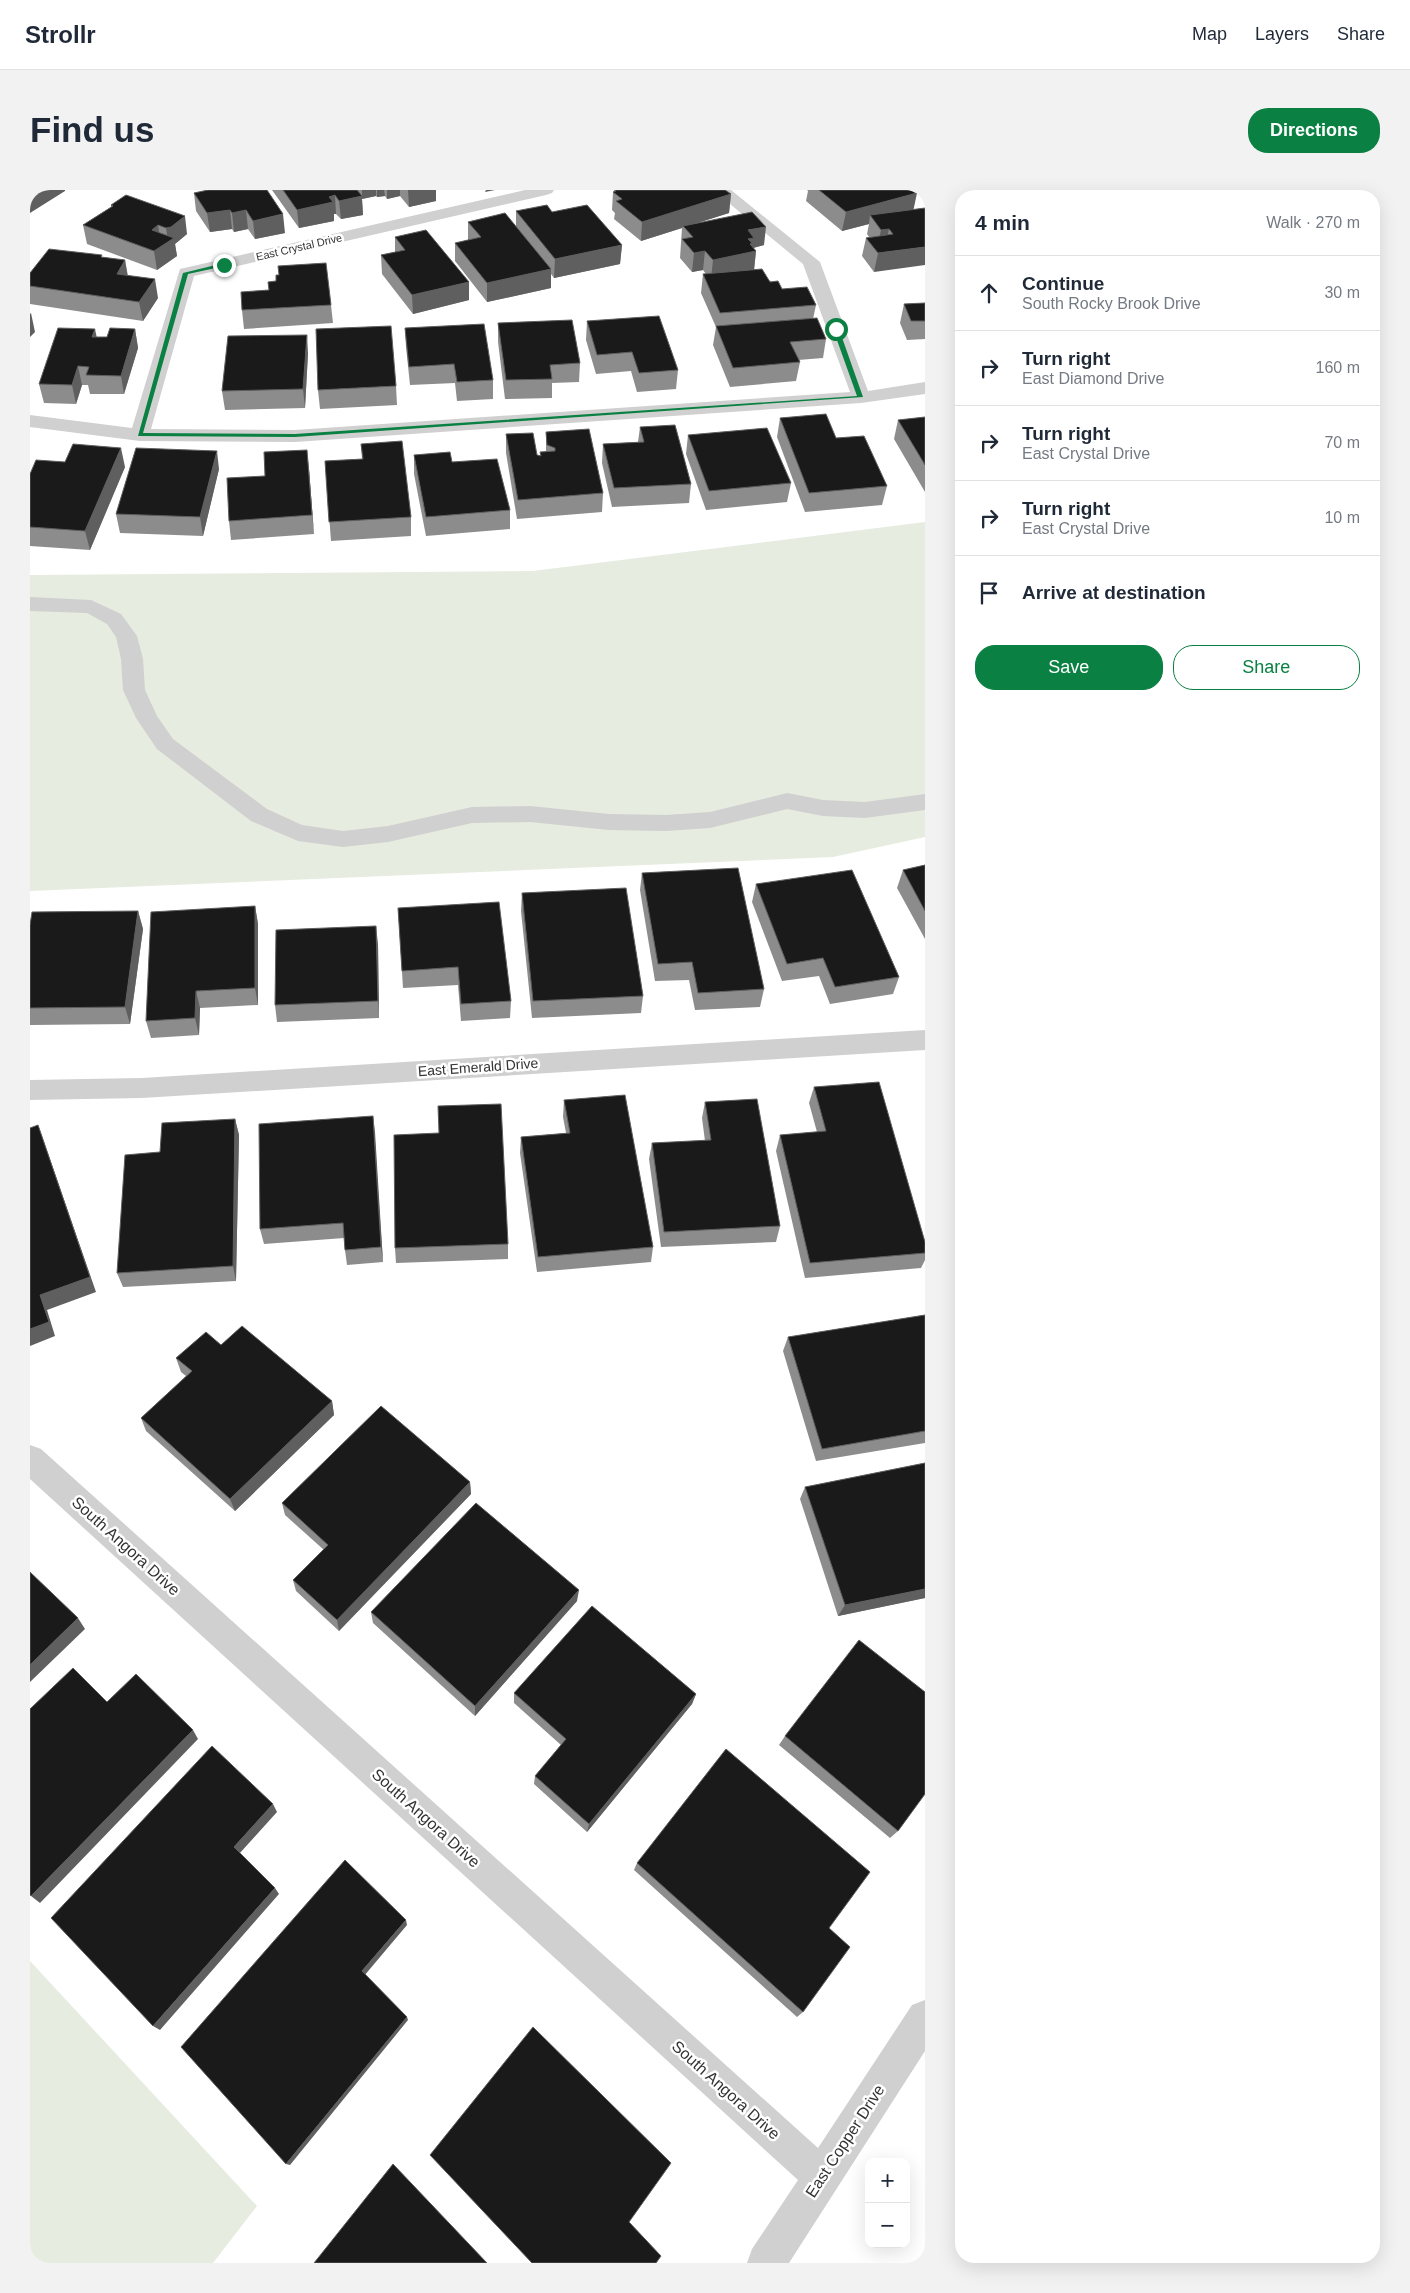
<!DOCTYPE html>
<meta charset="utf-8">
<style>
body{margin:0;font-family:Arial,sans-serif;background:#f2f2f3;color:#1f2937}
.controls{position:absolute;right:15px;bottom:15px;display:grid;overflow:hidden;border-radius:10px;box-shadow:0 5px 20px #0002}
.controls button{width:45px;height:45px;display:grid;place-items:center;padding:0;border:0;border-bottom:1px solid #e0e1e3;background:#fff;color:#1f2937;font:25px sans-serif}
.stop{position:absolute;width:15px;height:15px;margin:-11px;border:4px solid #0b8043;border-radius:50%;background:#fff}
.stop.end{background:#0b8043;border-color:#fff;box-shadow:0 1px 5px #0008}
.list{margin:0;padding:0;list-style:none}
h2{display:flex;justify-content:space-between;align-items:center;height:65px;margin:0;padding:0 20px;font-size:21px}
h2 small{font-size:16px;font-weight:400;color:#747a83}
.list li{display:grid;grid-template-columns:32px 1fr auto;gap:15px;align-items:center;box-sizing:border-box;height:75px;padding:0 20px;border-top:1px solid #e0e1e3}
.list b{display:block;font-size:19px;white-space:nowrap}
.list p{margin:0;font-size:16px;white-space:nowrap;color:#747a83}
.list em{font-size:16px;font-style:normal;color:#747a83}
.actions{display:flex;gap:10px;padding:15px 20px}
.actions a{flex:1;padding:11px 0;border:1px solid #0b8043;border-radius:20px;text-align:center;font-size:18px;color:#0b8043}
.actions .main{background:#0b8043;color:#fff}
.icon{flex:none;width:28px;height:28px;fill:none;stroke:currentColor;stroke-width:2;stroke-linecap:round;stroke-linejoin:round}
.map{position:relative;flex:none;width:895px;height:2073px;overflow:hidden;border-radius:20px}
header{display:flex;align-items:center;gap:30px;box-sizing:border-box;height:70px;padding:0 25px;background:#fff;border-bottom:1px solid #e0e1e3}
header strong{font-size:24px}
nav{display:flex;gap:28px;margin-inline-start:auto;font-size:18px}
.intro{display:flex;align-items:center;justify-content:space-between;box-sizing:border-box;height:120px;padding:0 30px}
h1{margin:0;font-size:35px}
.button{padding:12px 22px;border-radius:20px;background:#0b8043;color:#fff;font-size:18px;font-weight:700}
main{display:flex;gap:30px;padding:0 30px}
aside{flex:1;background:#fff;border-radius:20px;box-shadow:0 5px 20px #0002}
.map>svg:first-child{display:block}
.green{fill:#e6ecdf}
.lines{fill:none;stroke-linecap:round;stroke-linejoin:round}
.minor{fill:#d0d0d0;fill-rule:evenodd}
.wall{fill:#8c8c8c}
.shaded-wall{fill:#5f5f5f}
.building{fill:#1a1a1a;stroke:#5f5f5f}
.route{fill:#0b8043}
.labels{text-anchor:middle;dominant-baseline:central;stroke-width:5;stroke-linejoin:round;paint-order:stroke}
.far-street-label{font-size:11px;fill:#333;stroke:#fff}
.street-label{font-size:14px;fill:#333;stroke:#fff}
.near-street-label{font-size:16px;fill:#333;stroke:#fff}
</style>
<header>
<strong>Strollr</strong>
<nav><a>Map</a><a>Layers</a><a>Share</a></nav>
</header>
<div class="intro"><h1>Find us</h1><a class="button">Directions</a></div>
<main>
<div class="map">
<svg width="895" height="2073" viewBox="0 0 895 2073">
<rect width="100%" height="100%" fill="#fff"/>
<path class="green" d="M895,332v315l-92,20 -803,34v-316l503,-4z
M0,1771l227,245 -44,57h-183z"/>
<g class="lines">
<path class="minor" d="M495,0h29l-2,3 -6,2 -352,81 -43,153 144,1 555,-38 -47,-128 -90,-74h18l89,72 48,129 57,-9v12l-64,9 -566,39 -155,-1 -110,-14v-12l102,13 48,-159z
M0,407l61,3 30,14 16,22 6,23 2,31 12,26 16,23 94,70 35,16 41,6 45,-5 84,-19 58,-1 79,8 57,1 44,-3 77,-19 36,7 42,2 60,-8v16l-60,8 -42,-2 -36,-7 -77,19 -44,3 -57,-1 -79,-8 -58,1 -84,19 -45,5 -45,-6 -47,-20 -94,-72 -21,-31 -13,-28 -2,-31 -5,-22 -9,-13 -20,-11 -57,-2z
M895,840v20l-783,48 -112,2v-20l112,-2z
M0,1255l11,4 777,699 94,-143 13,-5v51l-136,212h-42l5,-14 46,-69 -768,-701z"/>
</g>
<path class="wall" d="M178,0l77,43 -30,6 -7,-10 -14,3 -2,-3 -22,3 -14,-21 -2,-18z
M242,0h164v11l-27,6 -9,-11 -13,3 -2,-3 -8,1 -1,-1 -14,3 1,16 -22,4 -5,-5h-2v7l-35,7z
M584,0h111l6,4 -2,19 -31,10 66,22 -11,3 3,3 -2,19 28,19 34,16 -3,14 13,20 -3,19 -25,2 2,2 -4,19 -66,6 -17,-42 3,-18 -15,-34 2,-19h3l-3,-4 -11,2 -12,-14 2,-30 -41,13 -27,-22 1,-6 -3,-3 1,-18 1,-1z
M777,0h106l-39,82 -12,-16 4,-18 3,-1 -2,-3 2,-10 -27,7 -36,-30 2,-10z
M81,15l76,29 -12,10 2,12 -20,14 -70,-26 -4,-19 28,-18z
M486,21l36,1 70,33 -2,19 -66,14 -3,-4v14l-64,14 -32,-41v-18l13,-3v-18l48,5z
M365,47l74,45v18l-56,14 -31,-40 -1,-19 14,-3z
M72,67l23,3 3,16 30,22 -15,23 -113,-17v-31z
M246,91l55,24 2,18 -89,6 -2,-19 27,-20z
M895,113v36l-18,1 -7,-17 4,-19z
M557,131l91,49 -2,19 -39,3 -6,-21 -35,3 -10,-34z
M468,133l82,40 -1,19 -27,1v15l-47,1 -7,-57z
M375,138l88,52v19l-36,2 -2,-18 -45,2 -4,-38z
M105,139l3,19 -14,46h-34l-2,-9h-6l-6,19 -32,-1 -5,-19 57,-47h11z
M278,163l-3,55 -80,2 -3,-19z
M366,196l1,19 -77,4 -2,-19z
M895,227v75l-31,-53 4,-19z
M750,228l107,68 -5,19 -77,7 -28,-75z
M610,237l51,57 -2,19 -77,4 -10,-44 1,-19 35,-2z
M516,242l57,61 -1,19 -85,7 -11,-66v-19l31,21h3v-3h6z
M658,245l103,48 -4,19 -81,8 -20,-56z
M331,254l50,73v19l-80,5 -6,-80 37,-2z
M384,265l38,7 58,48v19l-84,7 -12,-62z
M95,277l-35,83 -60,-4v-72z
M189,279l-16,67 -83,-3 -4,-19z
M279,279l5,65 -83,6 -2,-19 36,-45z
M895,675v74l-28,-51 6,-18z
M612,683l122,116 -4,18 -65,3 -6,-30 -34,1 -15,-91z
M726,694l143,93 -6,17 -63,10 -11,-28 -37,5 -30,-79z
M492,703l121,103 -2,17 -109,5 -11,-107z
M225,716l3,18v81l-58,3 -1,27 -48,3 -5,-17z
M368,718l113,93 -1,17 -49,3 -3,-36 -55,3z
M108,721l5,18 -13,95 -100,1v-100z
M348,754l1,74 -102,4 -2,-17z
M784,897l111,155v18l-4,8 -116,10 -29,-127 4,-16 37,-3 -8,-29z
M534,910l89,147 -2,15 -114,10 -17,-119 1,-16 45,-4 -3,-16z
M675,912l75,124 -4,16 -115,5 -12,-88 3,-16 53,-2 -3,-23z
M343,926l10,146 -36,3 -2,-15 -1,-12 -80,6 -4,-15z
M205,929l4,16 -3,146 -113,6 -6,-14 43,-121z
M409,943l69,111v15l-112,4 -1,-15z
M895,1125v128l-109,18 -33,-110 5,-14z
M191,1155l111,56 2,14 -99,96 -89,-80 -5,-13 45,-42 -5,-4 -5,-14z
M895,1273v135l-87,18 -38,-117 5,-12z
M440,1292l1,12 -132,137 -43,-40 -3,-11 31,-30 -39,-35 -3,-12z
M547,1411l-102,115 -102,-93 -2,-11z
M484,1503l182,1 -4,10 -105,128 -53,-48 1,-8 26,-31 -47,-42z
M755,1546l113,95 -8,7 -111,-93z
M607,1673l192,65 -26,84 -6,5 -163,-147z"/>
<path class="shaded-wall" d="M3,0h32v1l-35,22v-21z
M283,0l22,5 1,19h-2v7l-35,7 -2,-18z
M332,0h14v6l-14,3 1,16 -22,4 -2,-18 23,-5z
M347,0h7l1,6 -8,1z
M357,0h13v6l-13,3z
M378,0h28v11l-27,6z
M456,0h9l-10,2z
M887,3l-4,19 -43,3 -1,9 -27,7 4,-19z
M701,4l-2,19 -45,14 -1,-1 -1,2 -41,13 1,-19z
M200,20l2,19 -22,3 -3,-19z
M216,20l2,19 -14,3 -2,-19z
M253,24l2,19 -30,6 -2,-18z
M155,26l2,18 -12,10 2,12 -20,14 -3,-19 14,-10 -2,-13z
M128,35l3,19 -9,-14z
M736,37l-2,18 -11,3 3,3 -2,19 -43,9 2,-19 35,-30z
M859,39l-4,18 -8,1 4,-18z
M592,55l-2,19 -66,14 1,-19z
M895,57v18l-51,7 4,-19z
M675,61l-2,19 -11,2 2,-19z
M95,70l3,19 -11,-5z
M521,79v19l-64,14v-19z
M125,89l3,19 -15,23 -4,-19z
M439,92v18l-56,14 -1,-19z
M1,123l4,19 -5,5v-23z
M65,139l4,19 -7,-11z
M105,139l3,19 -14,46 -3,-18z
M277,145l1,18 -3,55 -2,-19z
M48,176l4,19 -6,19 -4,-19z
M91,258l4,19 -35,83 -5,-19z
M277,260l2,19 5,65 -2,-19z
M187,261l2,18 -16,67 -3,-19z
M225,716l3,18v81l-3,-17z
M108,721l5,18 -13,95 -5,-17z
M346,736l2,18 1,74 -1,-17z
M166,801l4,17 -1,27 -4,-17z
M343,926l2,16 8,130 -2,-15z
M205,929l4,16 -3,146 -3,-15z
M8,935l6,17 52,150 -49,18 8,26 -25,10v-17l10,-34z
M302,1211l2,14 -99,96 -5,-12z
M440,1292l1,12 -132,137 -2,-11z
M895,1399v9l-87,18 7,-11z
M549,1400l-2,11 -102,115v-10z
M48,1428l7,11 -55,53v-17z
M666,1504l-4,10 -105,128 2,-8z
M163,1540l5,9 -158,164 -9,-7z
M243,1614l4,8 -38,42 -5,-7z
M245,1698l4,6 -119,136 -7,-4z
M376,1730l1,5 -43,51 -2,-5z
M377,1827l1,3 -118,145 -4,-1z"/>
<path class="building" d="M178,0h59l16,24 -30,7 -7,-11 -14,3 -2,-3 -23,3 -13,-20z
M253,0h74l5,6 -23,5 -4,-6 -6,2 4,5 -36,8z
M585,0h110l6,4 -89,28 -26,-21 6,-2 -9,-7 3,-1z
M789,0h94l4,3 -71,19z
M96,5l59,21 -14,11 -5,1 -8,-3 -6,5 22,8 -20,13 -71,-26 30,-19 -2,-1z
M517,15l5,7 35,-7 35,40 -67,14 -39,-48z
M895,18v39l-47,6 -12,-15 27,-4 -4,-5 -8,1 -11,-15z
M722,22l14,15 -18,3 6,8 -6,1 4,4 -2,1 6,7 -43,9 -8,-9 -11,2 -12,-14 11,-2 -10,-11z
M475,23l46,56 -64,14 -32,-40 26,-6 -13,-15z
M396,40l43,52 -57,13 -31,-40 24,-5 -10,-13z
M19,59l53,6 -1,2 24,3 -8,14 38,5 -16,23 -109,-16v-13z
M296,73l5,42 -89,5 -1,-18 28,-2 -1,-8 8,-1v-6h3l-1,-9z
M732,79l8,13 8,-1 4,8 25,-2 9,18 -96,8 -17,-39z
M895,113v18h-14l-7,-17z
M629,126l19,54 -39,3 -7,-21 -35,3 -10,-34z
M787,128l9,21 -36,3 10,20 -67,6 -17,-42z
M542,130l8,43 -30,2 2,14 -46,1 -8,-57z
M454,134l9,56 -36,2 -3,-18 -45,3 -4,-39z
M361,136l5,60 -78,4 -2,-61z
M28,138l37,1 -3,8h15l3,-9 25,1 -14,47 -35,-1 3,-8 -11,-1 -6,19 -33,-1z
M277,145l-4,54 -81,2 6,-55z
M796,224l10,24 28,-2 23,50 -78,7 -29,-75z
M895,227v48l-27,-45z
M645,235l16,59 -77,4 -11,-44 41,-2 -4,-15z
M737,238l24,55 -82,8 -21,-56z
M559,239l14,64 -85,7 -12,-66 27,-1 4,22 4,1 -1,-4 15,-1v-3l-8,-3 -1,-13z
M372,251l9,76 -82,5 -4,-61 38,-2 -2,-15z
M43,254l48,4 -36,83 -55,-4v-53l6,-14 29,2z
M106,258l81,3 -17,66 -84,-3z
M277,260l5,65 -83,6 -2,-43 38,-2 -1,-24z
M420,262l2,10 45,-3 13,51 -84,7 -12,-62z
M895,675v46l-22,-41z
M708,678l26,121 -66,4 -6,-31 -34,2 -16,-91z
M822,680l47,107 -64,10 -12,-29 -36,6 -31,-80z
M596,698l17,108 -110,5 -11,-108z
M469,712l12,99 -50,3 -3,-37 -56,4 -4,-63z
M225,716v82l-59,3 -1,27 -49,3 5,-109z
M108,721l-13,96 -95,1v-83l2,-13z
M346,736l2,75 -103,4 1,-75z
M849,892l46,160v11l-115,10 -30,-128 46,-4 -12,-44z
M595,905l28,152 -115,10 -17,-120 49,-4 -6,-33z
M727,909l23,127 -116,6 -12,-89 59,-3 -6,-38z
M471,914l7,140 -113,4 -1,-113 45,-2 -1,-27z
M343,926l8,131 -36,3 -2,-27 -83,6 -1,-105z
M205,929l-2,147 -116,7 8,-118 35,-3 2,-29z
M8,935l52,152 -50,18 9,27 -19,7v-201z
M895,1125v116l-103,18 -34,-112z
M212,1136l90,75 -102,98 -89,-81 51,-47 -16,-13 30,-26 15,13z
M351,1216l89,76 -133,138 -44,-40 35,-35 -46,-42z
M895,1273v126l-80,16 -40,-118z
M446,1313l103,87 -104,116 -104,-94z
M0,1382l48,46 -48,47z
M562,1416l104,88 -107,130 -54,-48 31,-37 -52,-46z
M829,1450l66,52v102l-27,37 -113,-95z
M43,1478l34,34 29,-28 57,56 -162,166 -1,-1v-186z
M182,1556l61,58 -39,43 41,41 -122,138 -102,-108z
M696,1559l144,123 -41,56 21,19 -47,65 -166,-149z
M315,1670l61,60 -44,51 45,46 -121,147 -105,-117z
M503,1837l138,136 -42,59 32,34 -5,7h-124l-102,-108z
M363,1974l94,99h-173z"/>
<path class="route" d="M194,73l1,3 -37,8 -45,159 152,1 562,-38 -24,-67 3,-1 3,1 24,68 -568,40 -157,-1 45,-163z"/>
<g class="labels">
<g class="far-street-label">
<text transform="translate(269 57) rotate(-13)">East Crystal Drive</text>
</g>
<g class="street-label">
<text transform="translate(448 877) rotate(-4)">East Emerald Drive</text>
</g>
<g class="near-street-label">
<text transform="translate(96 1356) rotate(42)">South Angora Drive</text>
<text transform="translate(396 1628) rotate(42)">South Angora Drive</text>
<text transform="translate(696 1900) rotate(42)">South Angora Drive</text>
<text transform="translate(815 1951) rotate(-57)">East Copper Drive</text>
</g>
</g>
</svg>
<div class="controls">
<button>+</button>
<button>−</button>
</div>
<div class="stop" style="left:806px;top:139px"></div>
<div class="stop end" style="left:194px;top:75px"></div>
</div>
<aside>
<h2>4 min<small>Walk · 270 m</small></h2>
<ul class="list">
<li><svg class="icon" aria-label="ahead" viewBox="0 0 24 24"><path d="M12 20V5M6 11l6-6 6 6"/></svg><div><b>Continue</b><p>South Rocky Brook Drive</p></div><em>30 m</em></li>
<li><svg class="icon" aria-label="right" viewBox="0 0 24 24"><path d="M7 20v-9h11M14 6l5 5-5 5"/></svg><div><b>Turn right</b><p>East Diamond Drive</p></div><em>160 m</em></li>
<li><svg class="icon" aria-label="right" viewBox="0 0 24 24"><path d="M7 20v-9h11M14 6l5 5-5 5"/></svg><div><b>Turn right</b><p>East Crystal Drive</p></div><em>70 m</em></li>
<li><svg class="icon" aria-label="right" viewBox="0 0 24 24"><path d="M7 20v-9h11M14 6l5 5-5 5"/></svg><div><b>Turn right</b><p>East Crystal Drive</p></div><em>10 m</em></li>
<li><svg class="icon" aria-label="arrive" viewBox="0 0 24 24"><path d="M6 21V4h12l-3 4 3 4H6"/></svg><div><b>Arrive at destination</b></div></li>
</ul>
<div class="actions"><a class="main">Save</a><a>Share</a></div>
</aside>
</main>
